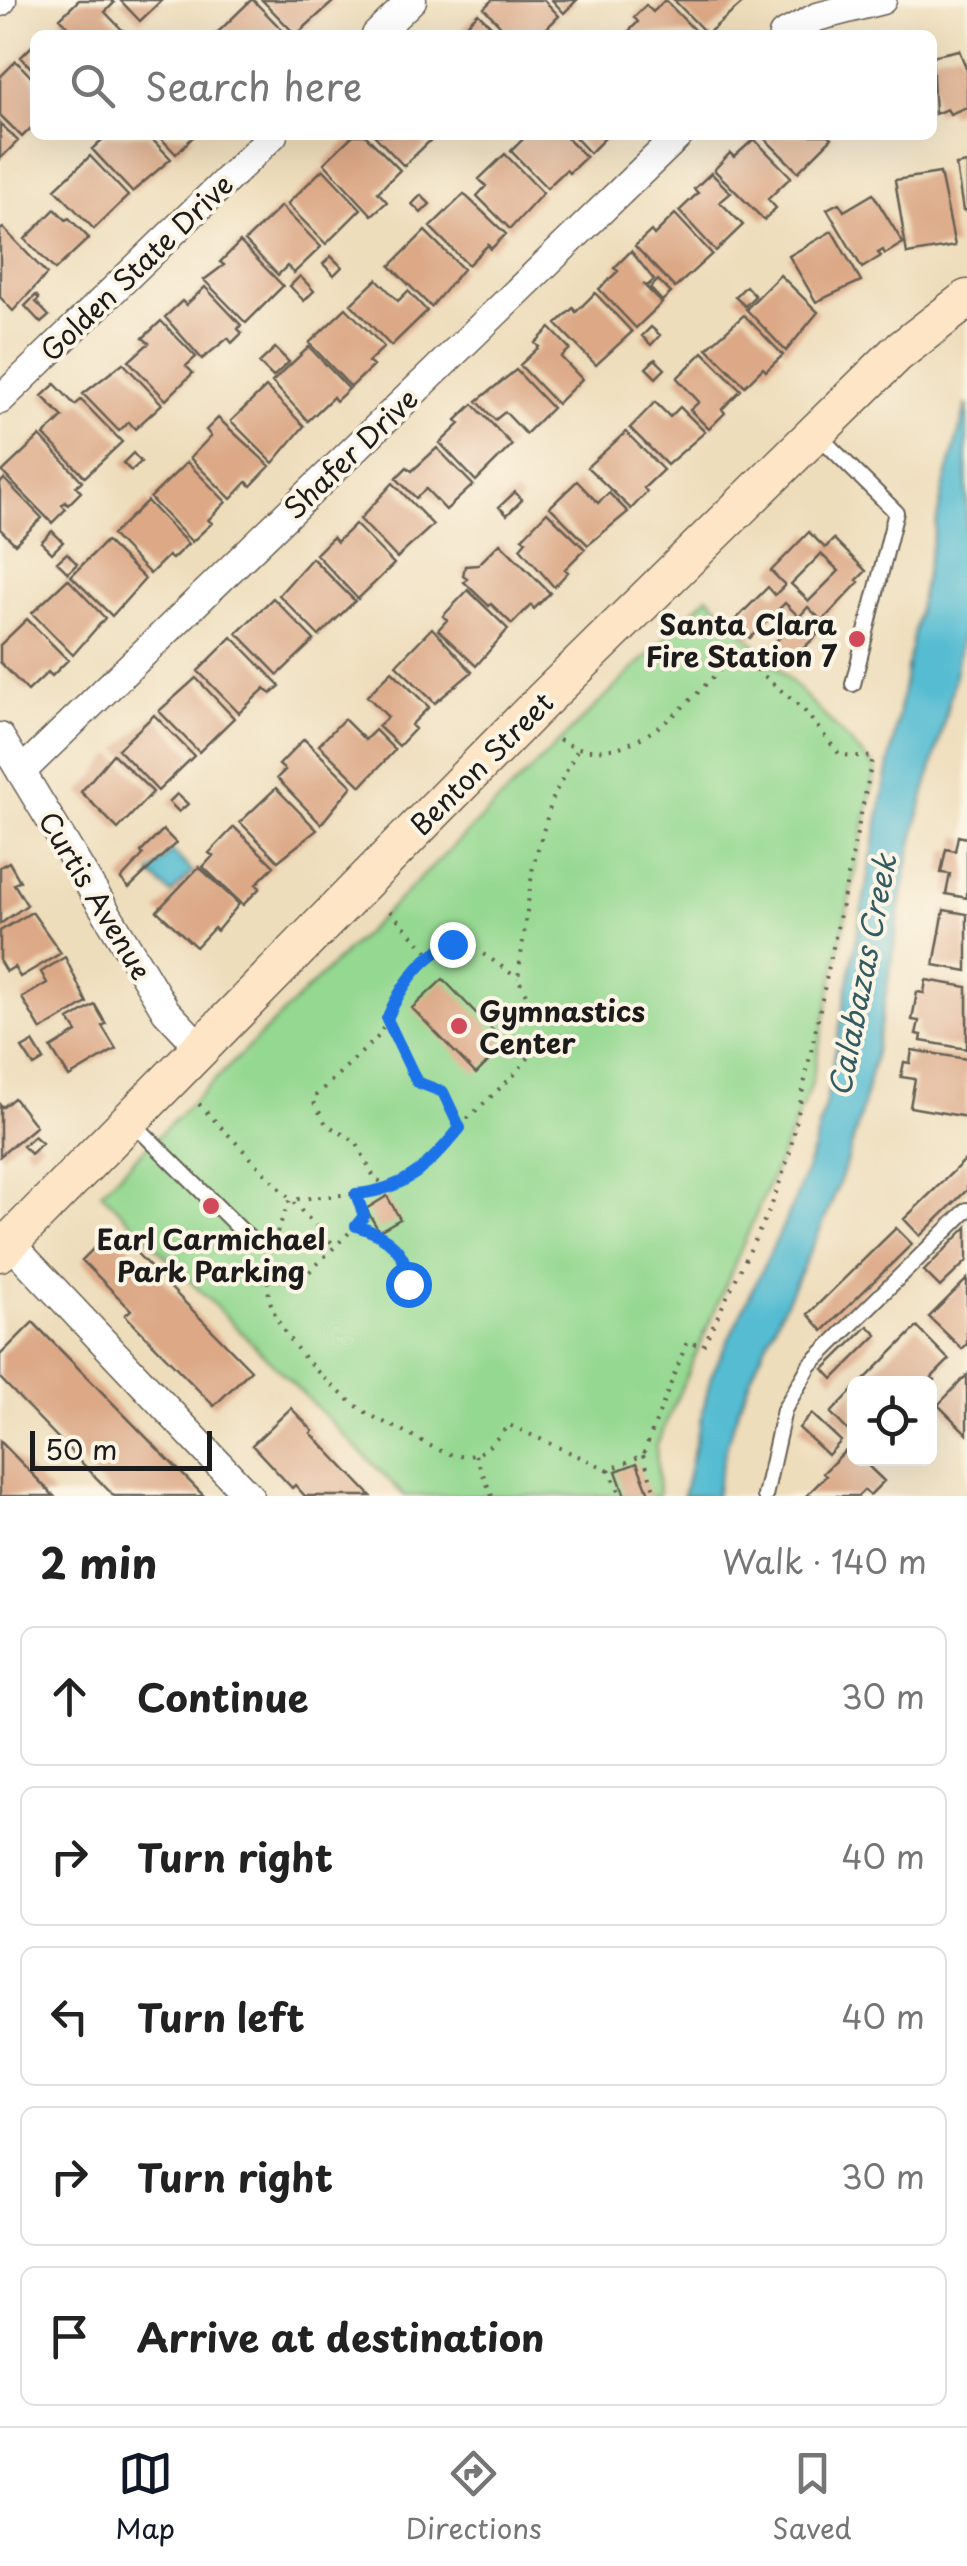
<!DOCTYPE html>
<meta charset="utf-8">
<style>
body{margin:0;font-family:"Playpen Sans",sans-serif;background:#f6f6f6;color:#222}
.controls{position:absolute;right:30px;bottom:30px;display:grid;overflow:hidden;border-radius:15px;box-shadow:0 10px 40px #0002}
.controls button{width:90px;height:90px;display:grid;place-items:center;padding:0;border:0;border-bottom:2px solid #e0e0e0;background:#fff;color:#222;font:50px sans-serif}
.scale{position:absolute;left:30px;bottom:25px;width:182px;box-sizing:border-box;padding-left:10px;border:5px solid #1c1c1c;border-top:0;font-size:28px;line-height:35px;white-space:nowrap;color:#1c1c1c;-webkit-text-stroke:8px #fcf5e5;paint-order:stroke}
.stop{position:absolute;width:30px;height:30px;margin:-22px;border:8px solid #1a73e8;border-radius:50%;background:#fff}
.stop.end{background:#1a73e8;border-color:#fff;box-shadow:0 2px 10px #0008}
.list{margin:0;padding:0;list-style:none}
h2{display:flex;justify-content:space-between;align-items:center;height:130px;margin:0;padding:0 40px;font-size:42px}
h2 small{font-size:32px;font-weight:400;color:#767676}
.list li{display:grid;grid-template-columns:65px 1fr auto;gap:30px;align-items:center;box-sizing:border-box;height:140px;margin:0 20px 20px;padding:0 20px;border:2px solid #e0e0e0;border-radius:15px}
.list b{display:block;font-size:38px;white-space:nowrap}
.list em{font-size:32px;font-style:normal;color:#767676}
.icon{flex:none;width:55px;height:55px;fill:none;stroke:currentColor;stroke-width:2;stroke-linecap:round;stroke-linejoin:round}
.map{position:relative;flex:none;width:967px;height:1496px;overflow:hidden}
.search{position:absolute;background:#fff;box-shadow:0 10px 40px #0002;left:30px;right:30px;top:30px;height:110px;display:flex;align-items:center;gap:25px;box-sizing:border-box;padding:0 35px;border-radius:15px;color:#767676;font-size:38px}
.sheet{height:930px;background:#fff}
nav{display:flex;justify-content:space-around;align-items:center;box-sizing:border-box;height:140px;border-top:2px solid #e0e0e0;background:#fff;font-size:28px;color:#767676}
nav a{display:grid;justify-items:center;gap:5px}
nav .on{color:#111827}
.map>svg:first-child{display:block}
.green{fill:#94d891;stroke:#587a56;stroke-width:2.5}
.water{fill:#54bcd1;stroke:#386c76;stroke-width:2.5}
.building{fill:#dca886;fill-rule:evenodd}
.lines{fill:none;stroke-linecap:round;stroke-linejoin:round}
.lane-casing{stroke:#666054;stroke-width:18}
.street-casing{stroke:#666054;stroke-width:31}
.secondary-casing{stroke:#666054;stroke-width:41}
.path{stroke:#666054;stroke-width:4;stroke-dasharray:2.5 8;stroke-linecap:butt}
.lane{stroke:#fff;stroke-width:14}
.street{stroke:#fff;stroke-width:28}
.secondary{stroke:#fee5c5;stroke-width:38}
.route{stroke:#1a73e8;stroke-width:12}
.poi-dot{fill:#d1495b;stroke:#fcf5e5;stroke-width:4}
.labels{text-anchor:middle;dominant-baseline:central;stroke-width:8;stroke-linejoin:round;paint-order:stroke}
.street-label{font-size:28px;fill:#1c1c1c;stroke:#fcf5e5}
.poi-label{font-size:28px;font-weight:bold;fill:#1c1c1c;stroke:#fcf5e5;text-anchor:end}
.water-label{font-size:30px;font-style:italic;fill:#325c64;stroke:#fcf5e5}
</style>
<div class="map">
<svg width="967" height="1496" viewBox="0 0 967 1496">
<rect width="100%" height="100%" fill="#fcf5e5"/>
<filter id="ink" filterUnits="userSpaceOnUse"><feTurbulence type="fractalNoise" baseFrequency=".01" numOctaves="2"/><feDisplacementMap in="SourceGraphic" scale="20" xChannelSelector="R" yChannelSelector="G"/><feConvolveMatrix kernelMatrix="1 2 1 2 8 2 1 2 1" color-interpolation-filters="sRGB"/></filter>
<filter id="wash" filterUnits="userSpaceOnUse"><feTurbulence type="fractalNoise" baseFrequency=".0048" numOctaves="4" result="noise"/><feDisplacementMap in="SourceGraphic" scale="40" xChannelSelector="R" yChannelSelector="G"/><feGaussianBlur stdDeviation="2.25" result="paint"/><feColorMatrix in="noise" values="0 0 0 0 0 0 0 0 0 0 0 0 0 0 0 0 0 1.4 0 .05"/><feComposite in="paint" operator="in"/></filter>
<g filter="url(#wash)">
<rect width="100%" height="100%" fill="#edb"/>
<path class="green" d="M708,596l168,173 -65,317 -155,361 3,49h-254l-304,-304z"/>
<path class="water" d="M967,404c0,70 0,142 -3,212 -8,86 -41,168 -57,252 -18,101 -30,207 -64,304 -38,111 -110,206 -127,324h-33l28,-120 82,-171 20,-54 13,-50 86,-460 32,-156z
M172,851l21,21 -22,22 -21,-20z"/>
<g id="blocks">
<path class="building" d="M79,0h32l3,3 -9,9 22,23h-51l-16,-17z
M120,0h42l-22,21z
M251,0h2l34,35h-68l-2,-2z
M262,0h69l2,2 -37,33z
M492,0h52l15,16 -19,19h-31l-25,-27z
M552,0h25l-13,13z
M665,0l34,35 -72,-2 11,-11 -4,-5 12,-12 7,7z
M674,0h68l2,2 -37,32z
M478,13l22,22h-39l4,-4 -3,-2z
M35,43v29l-14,-15z
M959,50l8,20v37l-17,7 -3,-5 -12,5 -3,-58z
M16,61l19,20v43l-13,13 -22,-22v-38z
M0,123l18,18 -18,18z
M107,135h41l23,24 -39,33 -40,-43z
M158,135h33l2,2 -17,17z
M353,135h12l35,35 -22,22 9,10 -15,13 -48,-52z
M374,135h62l-32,31z
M527,135h37l22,22 -17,16 -3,-3 -19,18 -36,-37z
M573,135h35l-18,18z
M761,135h68l3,3 -34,34z
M754,139l37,38 -23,22 8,9 -12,12 -50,-50 16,-17 4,4z
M505,154l38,39 -33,36 -33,-33 9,-10 -7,-7z
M90,156l38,40 -34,33 -39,-40z
M967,163v48h-4l-7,-46z
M323,169l38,40 -35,35 -39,-40z
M711,173l20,20 -11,9 23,23 -27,26 -37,-40 19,-18 -4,-4z
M940,173l15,73 -48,8 -12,-74z
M464,194l42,40 -15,15 -3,-4 -20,20 -38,-38z
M873,194l30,49 -18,11 -2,-4 -5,3 3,3 -19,12 -35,-59 12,-6 5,8z
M421,195l9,9 -9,9 -9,-9z
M281,206l40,41 -27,26 -7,-7 -9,9 -33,-34z
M55,209l11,11 3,-2 20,20 -34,32 -30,-31z
M675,214l37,40 -37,34 -40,-42 16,-15 3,4z
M3,228l44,46 -34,37 -13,-14v-67z
M425,231l38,38 -32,38 -41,-41z
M832,231l29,50 -45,21 -27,-46z
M240,242l43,44 -37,37 -42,-43 20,-15 -4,-3z
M631,251l23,29 -7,6 -4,-2 19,19 -26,25 -37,-39 19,-18 -4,-3z
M331,256l11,11 -8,8 -11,-11z
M780,275l38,37 -32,39 -40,-42z
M300,276l14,15 -10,10 -14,-15z
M377,279l21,22 10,-10 19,20 -36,35 -40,-42z
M658,280l13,13 -9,8 -12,-13z
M746,286l9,10 -10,10 -10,-9z
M205,287l36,38 -3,4 4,4 -10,10 -4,-5 -26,21 -37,-42 17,-16 4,4z
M595,293l37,39 -36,33 -40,-41 17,-16 3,4z
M36,295l3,4 -3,3 13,14 -8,7 -16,-17z
M346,308l38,39 -16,15 5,4 -22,21 -42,-44z
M744,315l39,40 -17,16 -3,-3 -18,18 -38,-38z
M161,321l35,36 -10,9 7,7 -27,27 -37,-39 20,-18 -6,-5z
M651,327l9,8 -9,10 -9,-9z
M550,328l20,21 -9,8 21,22 -25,25 -37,-39 19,-18 -4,-4z
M309,347l40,42 -13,12 -3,-4 -25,24 -36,-39z
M275,348l14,14 -16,15 -14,-14z
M703,352l38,38 -19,19 3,4 -16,16 -19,-19 9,-8 -22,-24z
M655,359l10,10 -9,9 -10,-10z
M123,363l39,41 -27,25 -6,-7 -10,9 -36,-37z
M516,370l36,38 -26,26 -21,-22 -10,8 -18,-19z
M55,384l20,21 6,-5 41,42 -37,35 -41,-42 19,-18 -21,-21z
M266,387l38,39 -31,37 -42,-42z
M655,402l15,15 10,-10 25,25 -38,33 -37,-37z
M473,404l39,41 -36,36 -36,-38 20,-19 -4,-4z
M218,418l52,48 -19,20 -4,-4 -16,17 -41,-41 21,-22 -5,-6z
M626,432l37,38 -19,18 3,4 -16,17 -44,-42z
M40,436l42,45 -6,5 5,6 -13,13 -3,-3 -3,3 4,4 -14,14 -50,-51z
M437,448l36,37 -27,25 -20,-21 -10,9 -20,-20 11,-11 5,4z
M133,453l8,9 -10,9 -8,-8z
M187,462l39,40 -18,18 4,3 -20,19 -42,-44z
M4,479l38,39 -27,26 -15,-15v-46z
M577,481l21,22 11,-10 19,19 -40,33 -38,-38z
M393,483l40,42 -36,33 -37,-39z
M515,492l7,8 -15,15 -8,-8z
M147,501l41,43 -16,15 -4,-3 -18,18 -38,-39z
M547,512l38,37 -20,20 3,3 -14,15 -34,-39 6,-7 -4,-3z
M355,524l39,40 -36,35 -42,-45 17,-17 4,5z
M52,531l11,11 -11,11 -11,-11z
M809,532l16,16 9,-9 32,32 -9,9 2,2 -37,39 -14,-14 -9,10 -14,-14 -35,35 -17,-16 35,-35 7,8 10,-10 -14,-14zM821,554l18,17 -30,30 -18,-17z
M106,541l39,38 -33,37 -41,-40z
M500,543l50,50 -16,16 -3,-4 -19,19 -21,-20 -2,2 -25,-24 3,-3 -4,-3 2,-10 13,-1z
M67,553l10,11 -9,9 -11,-11z
M312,558l43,43 -36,35 -40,-41z
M68,579l37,39 -32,37 -41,-42z
M468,590l40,39 -32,37 -38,-36 9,-10 -4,-4z
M273,598l41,42 -36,35 -41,-42z
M800,616l18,18 -34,34 -17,-17z
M27,619l41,41 -16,16 -4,-4 -20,19 -28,-29v-17z
M432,628l40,44 -37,31 -39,-38z
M232,637l48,49 -9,8 -6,-6 -26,25 -41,-42z
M392,671l37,36 -18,18 4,4 -16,17 -21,-20 10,-9 -21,-21z
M196,678l38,40 -35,34 -40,-41z
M154,715l40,41 -36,35 -40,-42z
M344,719l21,21 10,-10 20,20 -34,36 -42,-41z
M304,739l48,47 -31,38 -44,-46 8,-8 -6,-5z
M113,754l40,38 -35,37 -37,-37z
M276,788l41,42 -39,31 -38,-39z
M177,794l11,10 -9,8 -10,-10z
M234,827l40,39 -18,18 4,4 -17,17 -40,-38 10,-11 -4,-3z
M163,830l13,13 -47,45 -8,-9 22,-24 -2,-3z
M958,836l9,2v60l-21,-4 4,-20 -9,-1 5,-24 9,2z
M9,862l11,19 -6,3 13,21 -27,19v-57z
M199,867l40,37 -22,27 -3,-3 -18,19 -39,-36z
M944,910l23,4v57l-33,-6z
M32,912l29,41 -41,24 -6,-10 -8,5 -6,-10v-31z
M65,957l22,46 -46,27 -19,-32 25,-15 -6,-11z
M443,979l63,65 -30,30 -64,-66z
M926,980l41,7v62l-46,-8 1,-6 -6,-1 3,-13 -7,-1 5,-28 7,1z
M95,1005l11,19 -4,2 14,23 -47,28 -18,-29 26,-16 -8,-12z
M33,1042l11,18 -10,6 -12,-18z
M912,1050l55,9v58l-57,-10 5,-28 -14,-2 3,-15 6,1z
M14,1098l22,28 -36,30v-52l3,3z
M34,1136l8,7 -11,11 -8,-8z
M967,1158v32l-47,46 -16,-17z
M387,1196l13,23 -21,12 -13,-22z
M967,1227v34l-27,26 -16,-16z
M896,1228l16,16 -89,87 -15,-17z
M113,1229l138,141 -37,36 -89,-91 6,-5 -49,-50z
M967,1279v65l-5,5 -33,-32z
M33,1322l171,174h-90l-114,-118v-23z
M868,1326l9,9 -44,44 -9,-10z
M917,1327l32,33 -17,17 3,3 -4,4h-71z
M967,1375v59l-29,-29z
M854,1389v48l-23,-24z
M291,1408l22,23 -2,2 60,63h-66l-10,-11 -3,3 -40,-43z
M812,1414l29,27 -13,14 -29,-27z
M0,1441l54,55h-54z
M852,1450l2,9h7l23,22 -14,14 -6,-5 -6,6h-52l20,-20 -3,-3 22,-22 3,3z
M637,1463l13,33h-25l-9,-25z"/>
</g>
</g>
<g filter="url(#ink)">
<use href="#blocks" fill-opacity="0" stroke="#666054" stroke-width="2.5"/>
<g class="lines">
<g class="lane-casing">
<path id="lane" d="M816,433l80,79 -43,172
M130,1120l121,120
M765,1496l19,-86 26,-45 157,-155"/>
</g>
<g class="street-casing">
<path id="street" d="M0,2l2,-2
M376,35l36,-35
M783,35l34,-18 65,-17
M0,400l273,-265
M0,737l166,274 34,36
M21,772l658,-637
M9,1242l240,254"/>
</g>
<g class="secondary-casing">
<path id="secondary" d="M0,1252l536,-545 360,-353 71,-55"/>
</g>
<path class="path" d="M559,740c69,39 134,-42 177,-88l67,57 37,46 33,2 -84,399 -18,51 -68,139 -16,-4 -44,113 -34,15 -100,-45c-10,10 -21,26 -35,30 -23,6 -46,-11 -65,-21 -16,-8 -34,-15 -48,-25 -32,-23 -79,-68 -90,-105 -10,-37 5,-70 19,-104l95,-9 47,-28 34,-43 48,-45 26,-31 -2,-25 -20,-41 15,-112 20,-69 24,-47
M390,911l43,46
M388,1021l29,61 26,10 17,36
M199,1104l136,142
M390,1186l-15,-7 -19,-37 -30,-18 -14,-25 68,-64 19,-45 45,-43c25,-10 53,18 74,31
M357,1226c29,8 52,26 50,58
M302,1279l63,-62 -9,-23
M475,1455l17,41
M643,1455l13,41
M609,1469l12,27"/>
<use href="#lane" class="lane"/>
<use href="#street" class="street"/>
<use href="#secondary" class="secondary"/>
</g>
</g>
<g class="lines" filter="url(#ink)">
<path class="route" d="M408,1284c1,-33 -23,-50 -52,-58l8,-10 -8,-22c49,-4 74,-29 104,-66l-17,-36 -26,-10 -30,-63c12,-29 34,-64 65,-75"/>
</g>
<g class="poi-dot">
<circle cx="857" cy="639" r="10"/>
<circle cx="459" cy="1026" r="10"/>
<circle cx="211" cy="1206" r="10"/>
</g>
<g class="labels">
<g class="street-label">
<text transform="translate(136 267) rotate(-44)">Golden State Drive</text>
<text transform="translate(350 453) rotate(-44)">Shafer Drive</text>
<text transform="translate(481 763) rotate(-45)">Benton Street</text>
<text transform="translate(96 895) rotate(59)">Curtis Avenue</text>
</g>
<g class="poi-label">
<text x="837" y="623">Santa Clara<tspan x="837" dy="32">Fire Station 7</tspan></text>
<text x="479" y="1010" text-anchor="start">Gymnastics<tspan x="479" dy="32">Center</tspan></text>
<text x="211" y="1238" text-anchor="middle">Earl Carmichael<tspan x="211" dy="32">Park Parking</tspan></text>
</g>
<g class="water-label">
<text transform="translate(861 975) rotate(-79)">Calabazas Creek</text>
</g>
</g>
</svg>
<div class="controls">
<button><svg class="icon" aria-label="locate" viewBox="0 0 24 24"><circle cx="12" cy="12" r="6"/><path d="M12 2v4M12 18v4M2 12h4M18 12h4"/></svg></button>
</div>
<div class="scale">50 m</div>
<div class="stop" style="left:408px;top:1284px"></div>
<div class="stop end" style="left:452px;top:944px"></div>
<div class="search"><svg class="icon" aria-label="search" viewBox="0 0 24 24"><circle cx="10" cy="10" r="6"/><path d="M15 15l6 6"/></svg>Search here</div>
</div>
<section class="sheet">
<h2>2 min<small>Walk · 140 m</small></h2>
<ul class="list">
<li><svg class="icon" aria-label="ahead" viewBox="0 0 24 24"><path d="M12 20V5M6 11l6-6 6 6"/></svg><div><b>Continue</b></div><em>30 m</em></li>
<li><svg class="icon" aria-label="right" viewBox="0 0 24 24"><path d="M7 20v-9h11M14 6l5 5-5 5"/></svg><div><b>Turn right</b></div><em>40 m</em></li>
<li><svg class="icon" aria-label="left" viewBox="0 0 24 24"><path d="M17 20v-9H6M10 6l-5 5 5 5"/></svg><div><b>Turn left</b></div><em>40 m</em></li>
<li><svg class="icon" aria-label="right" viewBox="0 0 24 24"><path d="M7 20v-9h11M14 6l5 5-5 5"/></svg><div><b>Turn right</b></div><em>30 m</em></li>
<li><svg class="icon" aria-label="arrive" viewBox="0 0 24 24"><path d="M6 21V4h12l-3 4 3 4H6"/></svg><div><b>Arrive at destination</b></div></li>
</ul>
</section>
<nav>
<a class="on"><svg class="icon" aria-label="map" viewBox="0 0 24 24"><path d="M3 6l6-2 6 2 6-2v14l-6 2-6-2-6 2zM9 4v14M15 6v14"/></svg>Map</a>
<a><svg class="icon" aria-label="directions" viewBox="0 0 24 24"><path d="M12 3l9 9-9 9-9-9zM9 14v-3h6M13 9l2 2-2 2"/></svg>Directions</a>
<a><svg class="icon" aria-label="saved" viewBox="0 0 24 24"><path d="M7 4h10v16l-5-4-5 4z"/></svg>Saved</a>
</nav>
